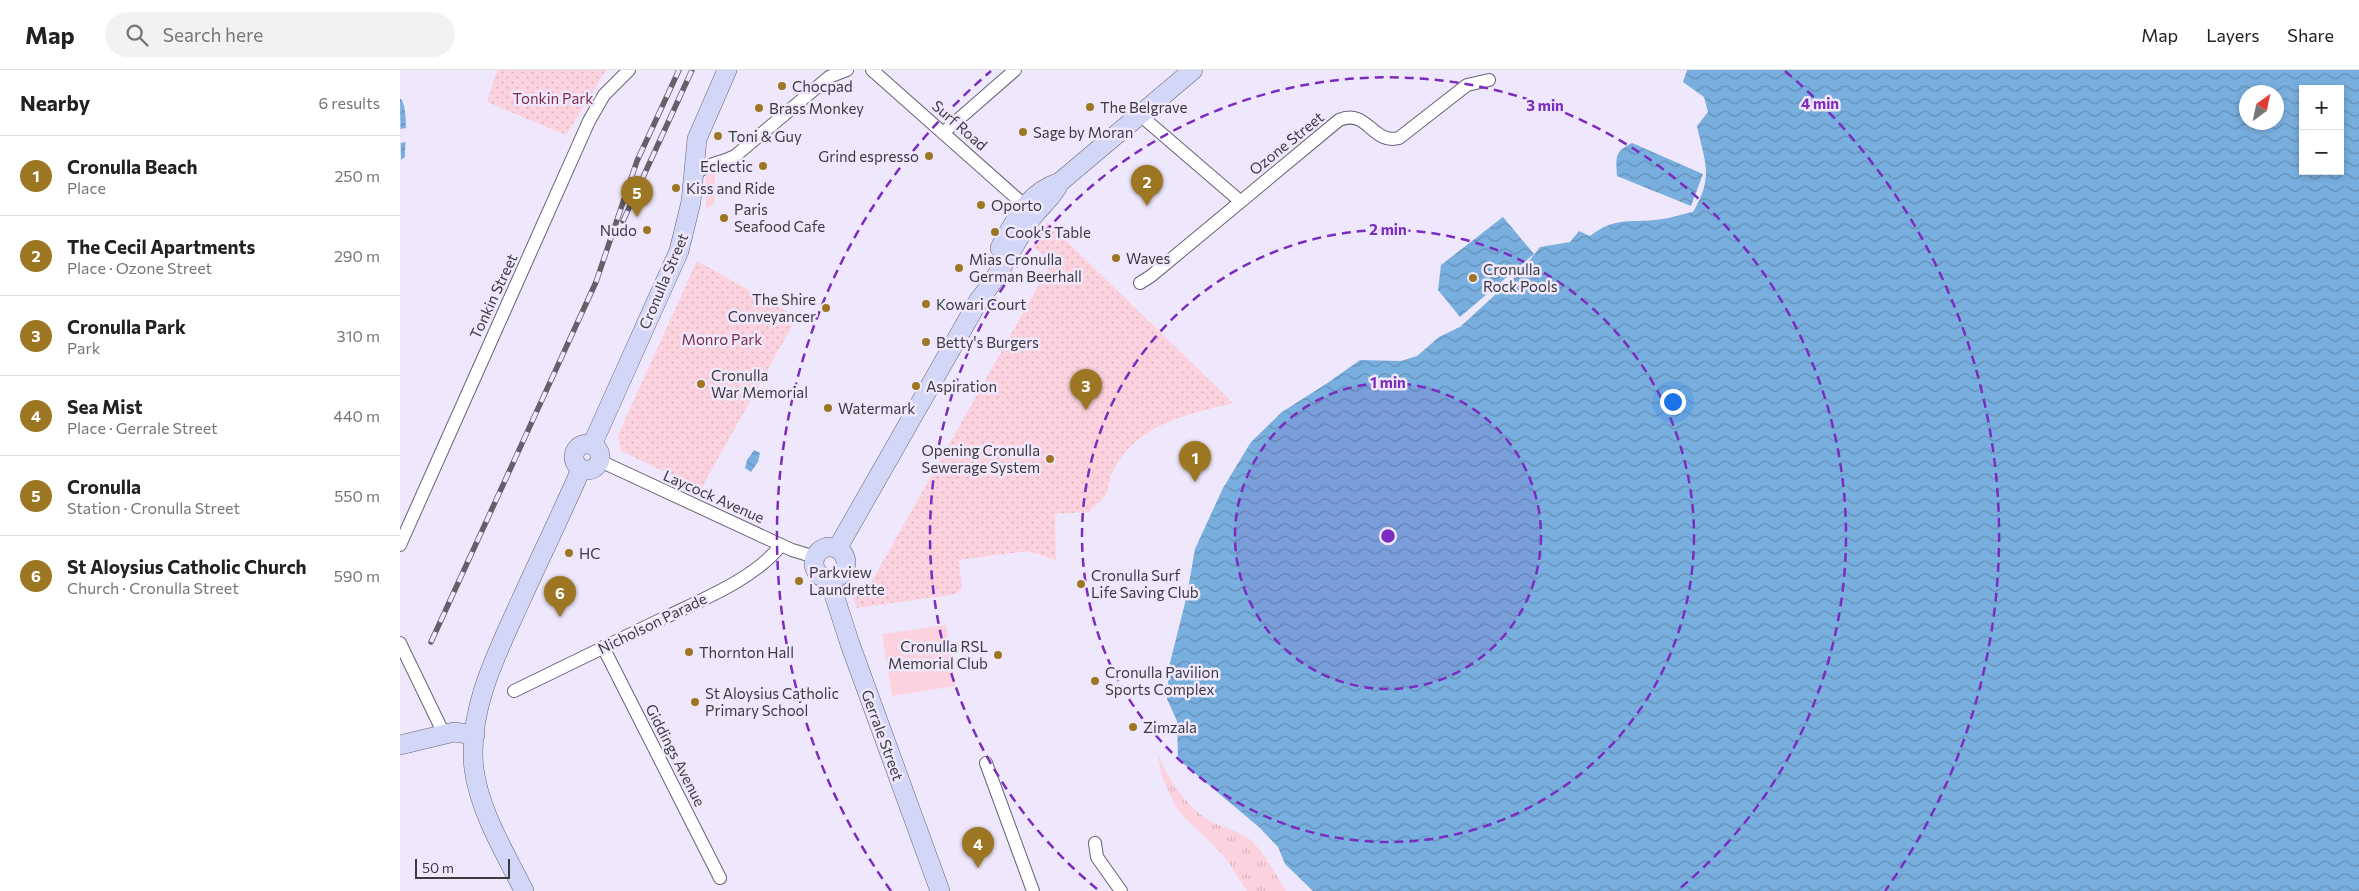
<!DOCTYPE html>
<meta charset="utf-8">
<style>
body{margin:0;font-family:Commissioner,sans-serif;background:#f2f2f2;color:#222}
.controls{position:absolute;right:15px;top:15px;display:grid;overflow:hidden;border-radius:0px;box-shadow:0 2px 8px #0003}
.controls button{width:45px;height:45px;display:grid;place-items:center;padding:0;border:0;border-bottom:1px solid #e0e0e0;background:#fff;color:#222;font:25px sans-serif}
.compass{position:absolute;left:1839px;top:15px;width:45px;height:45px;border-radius:50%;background:#fff;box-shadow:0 2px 8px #0003;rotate:33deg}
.scale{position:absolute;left:15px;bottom:12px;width:95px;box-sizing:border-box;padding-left:5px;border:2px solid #3c3a41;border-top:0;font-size:14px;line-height:18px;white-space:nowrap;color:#3c3a41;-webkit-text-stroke:4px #efe8fc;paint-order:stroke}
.you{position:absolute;left:1272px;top:331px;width:18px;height:18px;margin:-12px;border:4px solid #fff;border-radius:50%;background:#1a73e8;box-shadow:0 0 0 8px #1a73e833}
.badge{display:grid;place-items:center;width:32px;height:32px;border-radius:50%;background:#9c7622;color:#fff;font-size:16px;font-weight:700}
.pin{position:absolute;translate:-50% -41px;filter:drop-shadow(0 1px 2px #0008)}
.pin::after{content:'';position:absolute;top:26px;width:18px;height:15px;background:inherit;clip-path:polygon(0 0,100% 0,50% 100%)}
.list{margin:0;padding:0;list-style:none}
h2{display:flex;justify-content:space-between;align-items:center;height:65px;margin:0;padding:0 20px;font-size:21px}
h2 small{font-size:16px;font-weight:400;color:#767676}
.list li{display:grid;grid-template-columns:32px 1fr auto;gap:15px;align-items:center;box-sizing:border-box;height:80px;padding:0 20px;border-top:1px solid #e0e0e0}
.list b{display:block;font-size:19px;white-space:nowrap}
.list p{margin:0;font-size:16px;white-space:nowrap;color:#767676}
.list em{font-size:16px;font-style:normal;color:#767676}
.icon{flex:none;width:28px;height:28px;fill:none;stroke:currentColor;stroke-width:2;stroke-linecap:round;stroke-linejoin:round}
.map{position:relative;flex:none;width:1959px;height:821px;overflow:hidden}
header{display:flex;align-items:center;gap:30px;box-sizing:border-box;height:70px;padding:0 25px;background:#fff;border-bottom:1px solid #e0e0e0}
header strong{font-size:24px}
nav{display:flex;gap:28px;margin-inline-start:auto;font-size:18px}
.search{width:350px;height:45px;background:#f2f2f2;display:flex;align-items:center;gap:12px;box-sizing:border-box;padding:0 18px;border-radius:28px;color:#767676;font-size:19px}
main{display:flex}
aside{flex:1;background:#fff}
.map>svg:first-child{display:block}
.grass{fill:url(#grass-tufts)}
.park{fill:url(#park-dots)}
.garden{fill:#fcd2de}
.water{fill:url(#water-waves);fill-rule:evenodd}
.pier{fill:#efe8fc}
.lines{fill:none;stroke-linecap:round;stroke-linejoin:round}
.street-casing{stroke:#686273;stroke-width:14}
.secondary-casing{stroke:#686273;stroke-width:20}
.street{stroke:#fff;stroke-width:12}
.secondary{stroke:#d2d7f8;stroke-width:19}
.rail-casing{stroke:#63606a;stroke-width:5.5}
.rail{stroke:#efe8fc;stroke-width:4;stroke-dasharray:11;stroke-linecap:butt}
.ring{fill:none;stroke:#7b2cbf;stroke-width:2.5;stroke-dasharray:9 6}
.poi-dot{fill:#9c7622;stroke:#efe8fc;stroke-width:2}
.labels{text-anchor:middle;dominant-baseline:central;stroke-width:5;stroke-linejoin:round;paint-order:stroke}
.poi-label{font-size:15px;fill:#3c3a41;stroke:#efe8fc;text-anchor:start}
.park-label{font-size:15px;fill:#7e2b4c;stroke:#efe8fc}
.street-label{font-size:15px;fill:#3c3a41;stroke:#efe8fc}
.centre{fill:#7b2cbf;stroke:#efe8fc;stroke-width:2.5}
.ring-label{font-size:15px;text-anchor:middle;font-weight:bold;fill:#7b2cbf;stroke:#efe8fc;stroke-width:5;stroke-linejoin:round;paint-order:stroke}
</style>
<header>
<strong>Map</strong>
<div class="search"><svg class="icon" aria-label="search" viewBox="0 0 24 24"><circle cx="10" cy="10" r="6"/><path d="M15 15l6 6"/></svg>Search here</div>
<nav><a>Map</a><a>Layers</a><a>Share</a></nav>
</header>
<main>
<aside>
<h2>Nearby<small>6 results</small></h2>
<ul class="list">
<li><span class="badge">1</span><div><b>Cronulla Beach</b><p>Place</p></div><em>250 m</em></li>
<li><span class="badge">2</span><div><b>The Cecil Apartments</b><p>Place · Ozone Street</p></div><em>290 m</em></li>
<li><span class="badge">3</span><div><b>Cronulla Park</b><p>Park</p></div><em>310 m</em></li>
<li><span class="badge">4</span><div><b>Sea Mist</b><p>Place · Gerrale Street</p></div><em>440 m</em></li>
<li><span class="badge">5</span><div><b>Cronulla</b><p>Station · Cronulla Street</p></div><em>550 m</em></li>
<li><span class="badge">6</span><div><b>St Aloysius Catholic Church</b><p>Church · Cronulla Street</p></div><em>590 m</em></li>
</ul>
</aside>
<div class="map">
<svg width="1959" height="821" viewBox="0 0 1959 821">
<defs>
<pattern id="grass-tufts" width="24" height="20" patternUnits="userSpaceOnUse" patternTransform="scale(1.25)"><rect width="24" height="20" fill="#fcd2de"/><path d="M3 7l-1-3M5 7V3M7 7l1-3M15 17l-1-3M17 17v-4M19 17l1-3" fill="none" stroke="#d9b5c0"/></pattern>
<pattern id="park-dots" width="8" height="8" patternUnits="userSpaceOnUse" patternTransform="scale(1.25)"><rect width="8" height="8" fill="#fcd2de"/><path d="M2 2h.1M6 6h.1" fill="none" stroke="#d9b5c0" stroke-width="1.8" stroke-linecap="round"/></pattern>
<pattern id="water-waves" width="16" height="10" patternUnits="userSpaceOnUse" patternTransform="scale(1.25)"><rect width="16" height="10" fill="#79afdf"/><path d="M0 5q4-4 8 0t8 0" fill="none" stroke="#648fb6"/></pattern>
</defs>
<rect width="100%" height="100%" fill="#efe8fc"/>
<path class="grass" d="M757,682c10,26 31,58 57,71 13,6 29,9 40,20 13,14 22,32 32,48h-39l-23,-35 -46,-45 -16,-34z"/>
<path class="park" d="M97,0h109l-40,65 -79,-33z
M647,152l186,181c-47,12 -91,19 -118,64 -6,8 -5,20 -10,29 -4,6 -12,11 -16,16l-34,2 1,46 -28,-9 -69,9 3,28 -6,6 -99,14 -4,-10 15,-10 185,-328 -21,-13z
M297,191l100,56 -96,172 -80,-38 -3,-16z"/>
<path class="garden" d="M312,101h3v31l-9,8v-34z
M546,555l9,61 -63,10 -10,-62z"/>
<path class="water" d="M1287,0h672v821h-1046l-28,-27 -7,-17 -18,-19 -82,-69 -1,-38 -10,-22 2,-32 18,-72 8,-46 28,-61 28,-46 31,-30 44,-28 34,-24 41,1 16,-5 22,-19 21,-10 61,-56 19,-24 30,-5 9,-11 11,5c27,-21 42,-12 72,-17 10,-1 20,-5 31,-7 21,-36 12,-48 4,-86l11,-14 -4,-15 -21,-15zM1903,19h37v82h-37zM1846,22h30v30h-30z
M0,28c9,8 5,45 5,59l-4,3z
M1232,73l71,31 -12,32 -74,-30c-1,-19 -3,-24 15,-33z
M1103,147l31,37 -74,63 -22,-27 3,-25z
M354,380l6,3 -2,9 -7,10 -6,-4 2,-8z"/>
<path class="pier" d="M7,58v14l-7,1v-14z"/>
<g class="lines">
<g class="street-casing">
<path id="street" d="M472,0l159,141
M740,45l100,86
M544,62l71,-62
M293,107c11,-14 27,-13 42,-21l94,-79 18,-7
M740,213l11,-7 188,-156c29,-12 33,25 60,18l68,-53 22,-5
M200,391l192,89 23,7
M0,475l189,-424 15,-26 25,-25
M0,573l44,91
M203,577l117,231
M114,621c50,-24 99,-48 148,-72 39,-19 93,-40 119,-74
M586,693l47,128
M695,773l2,14 24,34"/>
</g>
<g class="secondary-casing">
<path id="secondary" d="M600,178c16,-29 27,-55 60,-66l133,-112
M174 387a13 13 0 1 1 26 0a13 13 0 1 1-26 0Z
M192,375l87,-194 12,-49 6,-63 30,-69
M414 493a16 16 0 1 1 32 0a16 16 0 1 1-32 0Z
M437,479l142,-249c22,-26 35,-58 55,-85 11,-13 18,-17 26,-33
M429,509l21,65 90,247
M0,675l54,-13 21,3
M124,821c-19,-39 -44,-78 -50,-122 -7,-59 24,-118 47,-169 20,-44 41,-87 60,-131"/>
</g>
<use href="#street" class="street"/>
<use href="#secondary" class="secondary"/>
<g class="rail-casing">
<path id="rail" d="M223,151l69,-151
M31,572l165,-360 41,-121 42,-91"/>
</g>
<use href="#rail" class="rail"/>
</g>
<circle cx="988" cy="466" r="153" fill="#7b2cbf" fill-opacity=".12"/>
<g class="ring">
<circle cx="988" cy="466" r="153"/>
<circle cx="988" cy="466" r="306"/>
<path d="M697 819A458 458 0 1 1 1279 819"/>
<path d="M491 821A611 611 0 0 1 591 1M1385 1A611 611 0 0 1 1485 821"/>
</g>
<g class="poi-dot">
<circle cx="382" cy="16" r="5"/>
<circle cx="690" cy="37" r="5"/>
<circle cx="359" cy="38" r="5"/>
<circle cx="623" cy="62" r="5"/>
<circle cx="318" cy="66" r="5"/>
<circle cx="529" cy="86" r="5"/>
<circle cx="363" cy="96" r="5"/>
<circle cx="276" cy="118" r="5"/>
<circle cx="581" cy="135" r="5"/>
<circle cx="324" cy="148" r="5"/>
<circle cx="247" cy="160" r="5"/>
<circle cx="595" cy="162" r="5"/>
<circle cx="716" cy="188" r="5"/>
<circle cx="559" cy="198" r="5"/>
<circle cx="1073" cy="208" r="5"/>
<circle cx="526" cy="234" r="5"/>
<circle cx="426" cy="238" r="5"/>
<circle cx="526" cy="272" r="5"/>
<circle cx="301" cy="314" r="5"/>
<circle cx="516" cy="316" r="5"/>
<circle cx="428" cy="338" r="5"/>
<circle cx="650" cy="389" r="5"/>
<circle cx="169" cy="483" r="5"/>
<circle cx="399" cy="511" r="5"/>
<circle cx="681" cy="514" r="5"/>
<circle cx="289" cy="582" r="5"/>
<circle cx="598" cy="585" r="5"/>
<circle cx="695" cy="611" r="5"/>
<circle cx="295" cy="632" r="5"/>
<circle cx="733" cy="657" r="5"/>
</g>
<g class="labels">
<g class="poi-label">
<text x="392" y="16">Chocpad</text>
<text x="700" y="37">The Belgrave</text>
<text x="369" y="38">Brass Monkey</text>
<text x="633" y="62">Sage by Moran</text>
<text x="328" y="66">Toni &amp; Guy</text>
<text x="519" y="86" text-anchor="end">Grind espresso</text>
<text x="353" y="96" text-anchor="end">Eclectic</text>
<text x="286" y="118">Kiss and Ride</text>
<text x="591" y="135">Oporto</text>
<text x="334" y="139">Paris<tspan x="334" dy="17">Seafood Cafe</tspan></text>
<text x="237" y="160" text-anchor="end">Nudo</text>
<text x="605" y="162">Cook's Table</text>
<text x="726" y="188">Waves</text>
<text x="569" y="189">Mias Cronulla<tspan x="569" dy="17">German Beerhall</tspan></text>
<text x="1083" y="199">Cronulla<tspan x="1083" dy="17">Rock Pools</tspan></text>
<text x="416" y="229" text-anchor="end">The Shire<tspan x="416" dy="17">Conveyancer</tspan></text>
<text x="536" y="234">Kowari Court</text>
<text x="536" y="272">Betty's Burgers</text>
<text x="311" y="305">Cronulla<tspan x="311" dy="17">War Memorial</tspan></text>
<text x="526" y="316">Aspiration</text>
<text x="438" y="338">Watermark</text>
<text x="640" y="380" text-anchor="end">Opening Cronulla<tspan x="640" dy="17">Sewerage System</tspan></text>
<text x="179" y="483">HC</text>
<text x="409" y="502">Parkview<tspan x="409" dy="17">Laundrette</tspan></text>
<text x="691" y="505">Cronulla Surf<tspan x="691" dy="17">Life Saving Club</tspan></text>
<text x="588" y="576" text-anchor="end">Cronulla RSL<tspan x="588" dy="17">Memorial Club</tspan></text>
<text x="299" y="582">Thornton Hall</text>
<text x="705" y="602">Cronulla Pavilion<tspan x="705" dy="17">Sports Complex</tspan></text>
<text x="305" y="623">St Aloysius Catholic<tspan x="305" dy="17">Primary School</tspan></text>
<text x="743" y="657">Zimzala</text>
</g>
<g class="park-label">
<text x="153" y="28">Tonkin Park</text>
<text x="322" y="269">Monro Park</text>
</g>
<g class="street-label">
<text transform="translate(560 55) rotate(41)">Surf Road</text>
<text transform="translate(886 73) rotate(-39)">Ozone Street</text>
<text transform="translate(263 211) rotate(-67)">Cronulla Street</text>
<text transform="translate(93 226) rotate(-65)">Tonkin Street</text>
<text transform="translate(314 426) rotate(24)">Laycock Avenue</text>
<text transform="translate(252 553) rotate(-26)">Nicholson Parade</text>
<text transform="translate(483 665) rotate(70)">Gerrale Street</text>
<text transform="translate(276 685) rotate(63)">Giddings Avenue</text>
</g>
</g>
<circle cx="988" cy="466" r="8" class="centre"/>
<g class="ring-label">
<text x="1420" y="39">4 min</text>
<text x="1145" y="41">3 min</text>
<text x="988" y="165">2 min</text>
<text x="988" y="318">1 min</text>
</g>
</svg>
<div class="controls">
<button>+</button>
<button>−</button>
</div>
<svg class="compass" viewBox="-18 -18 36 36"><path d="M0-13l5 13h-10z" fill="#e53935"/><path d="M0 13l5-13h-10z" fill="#767676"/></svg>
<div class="scale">50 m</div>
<div class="you"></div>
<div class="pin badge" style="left:795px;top:412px">1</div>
<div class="pin badge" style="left:747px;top:136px">2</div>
<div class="pin badge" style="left:686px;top:340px">3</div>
<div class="pin badge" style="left:578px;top:798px">4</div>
<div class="pin badge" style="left:237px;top:147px">5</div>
<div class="pin badge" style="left:160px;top:547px">6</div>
</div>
</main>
